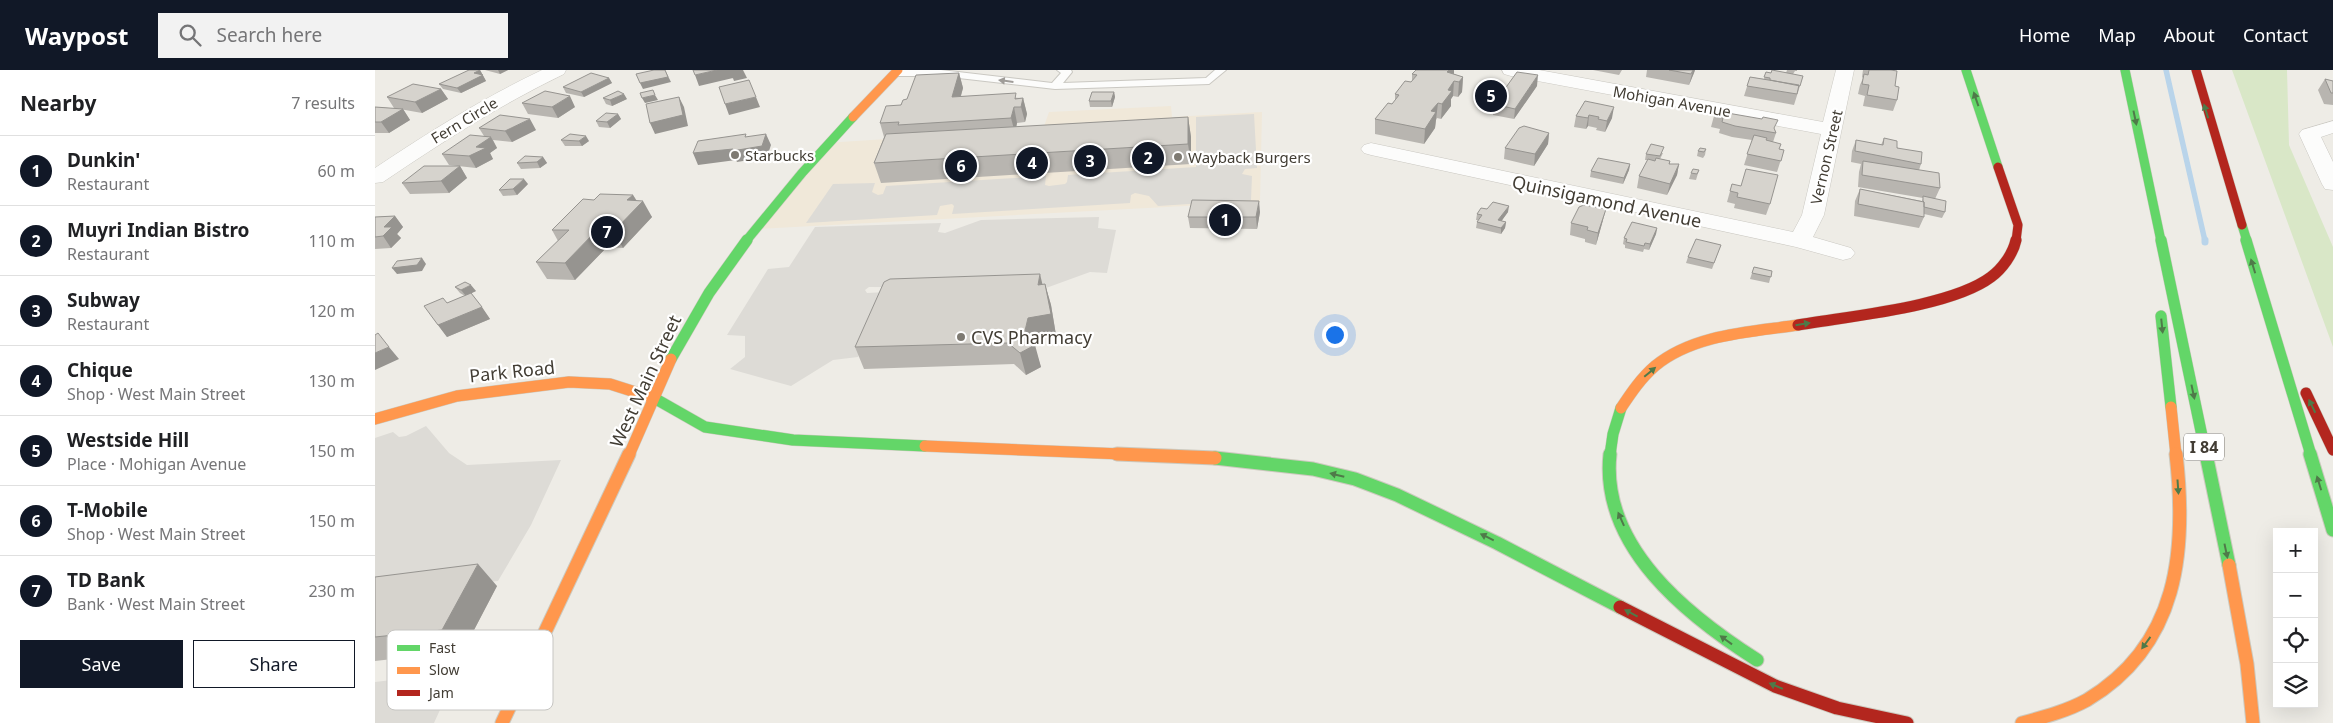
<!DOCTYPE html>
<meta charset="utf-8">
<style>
body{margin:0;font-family:"Noto Sans",sans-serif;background:#f2f2f2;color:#202124}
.controls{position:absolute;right:15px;bottom:15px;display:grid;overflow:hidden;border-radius:0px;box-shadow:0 5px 20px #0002}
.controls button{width:45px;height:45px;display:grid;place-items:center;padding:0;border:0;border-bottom:1px solid #e0e0e0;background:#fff;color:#202124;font:25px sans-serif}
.you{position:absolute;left:959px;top:264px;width:18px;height:18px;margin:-12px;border:4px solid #fff;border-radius:50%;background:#1a73e8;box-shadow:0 0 0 8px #1a73e833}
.badge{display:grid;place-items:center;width:32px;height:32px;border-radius:50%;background:#111827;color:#fff;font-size:16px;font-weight:700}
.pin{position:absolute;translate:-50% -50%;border:2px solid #fff;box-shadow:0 1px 5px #0006}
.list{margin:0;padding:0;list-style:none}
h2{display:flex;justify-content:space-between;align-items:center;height:65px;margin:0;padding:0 20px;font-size:21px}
h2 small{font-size:16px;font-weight:400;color:#757577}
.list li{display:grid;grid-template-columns:32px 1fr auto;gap:15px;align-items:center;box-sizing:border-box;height:70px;padding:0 20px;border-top:1px solid #e0e0e0}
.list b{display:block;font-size:19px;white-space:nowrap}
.list p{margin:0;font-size:16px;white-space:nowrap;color:#757577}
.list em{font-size:16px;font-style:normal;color:#757577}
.actions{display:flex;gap:10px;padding:15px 20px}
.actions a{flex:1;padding:11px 0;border:1px solid #111827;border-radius:0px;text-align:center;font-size:18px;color:#111827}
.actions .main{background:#111827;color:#fff}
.icon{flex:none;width:28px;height:28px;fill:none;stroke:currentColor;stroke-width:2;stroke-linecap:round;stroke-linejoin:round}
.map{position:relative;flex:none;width:1958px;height:653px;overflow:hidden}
header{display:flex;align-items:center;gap:30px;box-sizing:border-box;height:70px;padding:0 25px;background:#111827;color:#fff}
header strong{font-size:24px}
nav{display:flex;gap:28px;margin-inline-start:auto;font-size:18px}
.search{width:350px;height:45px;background:#f2f2f2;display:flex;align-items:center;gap:12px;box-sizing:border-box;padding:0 18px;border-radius:0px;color:#757577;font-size:19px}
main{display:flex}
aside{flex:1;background:#fff}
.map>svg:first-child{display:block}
.commercial{fill:#f0e8d9}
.green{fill:#d9e7c7}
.parking{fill:#dddbd6}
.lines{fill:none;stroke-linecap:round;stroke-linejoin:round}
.stream-far1{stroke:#b9d4ea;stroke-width:5.5}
.stream{stroke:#b9d4ea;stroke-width:7}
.lane-casing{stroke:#cac8c2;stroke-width:2}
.street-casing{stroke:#cac8c2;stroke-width:1}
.fast-far2-casing{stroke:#ccc9be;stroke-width:10}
.fast-far1-casing{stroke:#ccc9be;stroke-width:12}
.fast-casing{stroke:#ccc9be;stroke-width:15}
.slow-far2-casing{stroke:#ccc9be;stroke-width:10}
.slow-far1-casing{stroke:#ccc9be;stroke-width:12}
.slow-casing{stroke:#ccc9be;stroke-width:15}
.jam-far2-casing{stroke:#ccc9be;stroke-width:10}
.jam-far1-casing{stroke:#ccc9be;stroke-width:12}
.jam-casing{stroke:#ccc9be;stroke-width:15}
.lane{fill:#fcfcfb;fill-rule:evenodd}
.street{fill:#fcfcfb;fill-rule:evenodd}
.fast-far2{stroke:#63d668;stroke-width:9}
.fast-far1{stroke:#63d668;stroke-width:11}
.fast{stroke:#63d668;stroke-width:13}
.slow-far2{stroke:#ff974d;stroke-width:9}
.slow-far1{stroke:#ff974d;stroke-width:11}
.slow{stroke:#ff974d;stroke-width:13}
.jam-far2{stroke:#b3261e;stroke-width:9}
.jam-far1{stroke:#b3261e;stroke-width:11}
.jam{stroke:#b3261e;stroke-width:13}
.wall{fill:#b8b5b0}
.shaded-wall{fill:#969490}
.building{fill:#d6d3cd;stroke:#969490}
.oneway{fill:#9f9c98}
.oneway2{fill:#4f7a49}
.poi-dot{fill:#7e7a72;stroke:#fff;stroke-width:2}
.labels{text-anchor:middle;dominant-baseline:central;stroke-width:4.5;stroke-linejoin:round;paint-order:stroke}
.far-street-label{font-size:15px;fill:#423d34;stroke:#fff}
.far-poi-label{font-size:15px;fill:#423d34;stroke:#fff;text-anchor:start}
.shield{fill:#fff;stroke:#7b7771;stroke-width:1}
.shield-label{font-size:16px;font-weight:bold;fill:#423d34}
.street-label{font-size:18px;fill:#423d34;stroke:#fff}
.poi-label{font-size:18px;fill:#423d34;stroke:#fff;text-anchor:start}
.key{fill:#fff;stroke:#c6c5c2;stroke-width:1}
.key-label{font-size:14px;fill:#423d34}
</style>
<header>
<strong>Waypost</strong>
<div class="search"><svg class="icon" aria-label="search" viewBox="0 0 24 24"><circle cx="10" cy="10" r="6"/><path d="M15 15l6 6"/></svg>Search here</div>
<nav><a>Home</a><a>Map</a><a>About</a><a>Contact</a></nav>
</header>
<main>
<aside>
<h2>Nearby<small>7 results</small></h2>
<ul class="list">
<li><span class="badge">1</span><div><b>Dunkin'</b><p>Restaurant</p></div><em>60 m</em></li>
<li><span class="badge">2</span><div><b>Muyri Indian Bistro</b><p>Restaurant</p></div><em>110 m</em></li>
<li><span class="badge">3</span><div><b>Subway</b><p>Restaurant</p></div><em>120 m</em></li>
<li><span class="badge">4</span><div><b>Chique</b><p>Shop · West Main Street</p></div><em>130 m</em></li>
<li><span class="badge">5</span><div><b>Westside Hill</b><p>Place · Mohigan Avenue</p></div><em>150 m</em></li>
<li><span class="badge">6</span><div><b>T-Mobile</b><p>Shop · West Main Street</p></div><em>150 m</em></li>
<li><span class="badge">7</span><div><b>TD Bank</b><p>Bank · West Main Street</p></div><em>230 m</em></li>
</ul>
<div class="actions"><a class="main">Save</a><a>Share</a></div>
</aside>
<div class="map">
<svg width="1958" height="653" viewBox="0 0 1958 653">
<rect width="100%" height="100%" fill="#eeece6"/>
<path class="commercial" d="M796,36l1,11 90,-5 -2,90 -505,27 70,-86 218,-14 6,-17z"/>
<path class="green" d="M1857,0h55l2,75 44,102v100z"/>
<path class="parking" d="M879,44l3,54 -12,1 -3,5 10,2 -1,24 -93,6 -9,-10 -14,-3 -4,2 -1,8 -178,11 2,-8 -2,-2 -12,2 -3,9 -131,8 27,-39 42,-1 -3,9 6,3 5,-1 3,-8 160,-10 -1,9 4,1 16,-2 2,-2 1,-7 128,-8v-50z
M724,147l-1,11 18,2 -9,43 -17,-1 -44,16 -177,-1 -4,3 2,3 19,-1 -28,65 -25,3 -42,26 -61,-17 15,-12v-21l-18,-1 41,-66 21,-2 26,-40 126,-4 -3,9 7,1 36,-13z
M51,356l23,27 18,12 94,-5 -30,65 -33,56 -123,12v-155l18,-6 6,5 7,-1z
M67,604l-11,19 3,7 10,1 -10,22h-59v-41z"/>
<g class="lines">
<path class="stream-far1" d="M1791,0l39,171"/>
<path class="stream" d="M1830,170v2"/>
<g class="lane-casing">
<path id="lane" d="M566,0l111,13 9,-10 -4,-3h14l1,2 -9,11 143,-5 9,-8h11l-17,14 -154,5 -114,-13h-46l-5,-3 5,-3z"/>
</g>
<g class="street-casing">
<path id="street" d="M167,0h24l-2,4c-64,31 -122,68 -181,108l-8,1v-15c54,-36 108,-70 167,-98z
M1127,0h37l284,52 13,-52h18l-30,145 -11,22 38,11 4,5 -4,5 -8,2 -47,-13 -425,-92 -7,-2 -3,-4 3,-4 7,-2 422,89 9,-17 19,-81 -310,-58 -7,-2z
M1958,51v12l-12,4 12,25v28l-8,-1 -3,-5 -23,-50 3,-4z"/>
</g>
<g class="fast-far2-casing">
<path id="fast-far2" d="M1591,0l32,97
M1750,0l36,171
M1867,155l5,16
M371,171l56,-68 51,-56"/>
</g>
<g class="fast-far1-casing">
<path id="fast-far1" d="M1786,170l45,215
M1871,170l65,215
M1786,246l10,91
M296,289l38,-66 38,-53
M279,328l51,29 88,13 132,6
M1235,385l3,-21 8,-26"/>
</g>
<g class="fast-casing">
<path id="fast" d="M1235,384c-10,93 78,162 147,206
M1831,384l23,111
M1935,384l23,76
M840,388l98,11 42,10 42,16 100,48 123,64"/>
</g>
<g class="slow-far2-casing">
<path id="slow-far2" d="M478,47l45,-47"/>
</g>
<g class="slow-far1-casing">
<path id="slow-far1" d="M1796,337l5,48
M1246,338c10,-15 20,-30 34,-42 39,-32 96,-34 143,-41
M0,349l82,-23 112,-14 41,2 44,14
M550,376l222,9
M254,385l42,-96"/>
</g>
<g class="slow-casing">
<path id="slow" d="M742,384l98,4
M1854,495l18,99 6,59
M127,653l127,-269
M1647,653c22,-6 45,-12 65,-23 92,-55 100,-150 89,-246"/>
</g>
<g class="jam-far2-casing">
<path id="jam-far2" d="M1821,0l46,155
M1623,97l20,58 -2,16"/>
</g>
<g class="jam-far1-casing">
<path id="jam-far1" d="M1423,255c51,-9 153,-18 193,-48 11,-8 22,-23 25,-37
M1931,323l27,57"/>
</g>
<g class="jam-casing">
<path id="jam" d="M1245,537l155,79 62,22 70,15"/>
</g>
<use href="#lane" class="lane"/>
<use href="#street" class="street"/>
<use href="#fast-far2" class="fast-far2"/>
<use href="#fast-far1" class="fast-far1"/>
<use href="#fast" class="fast"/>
<use href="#slow-far2" class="slow-far2"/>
<use href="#slow-far1" class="slow-far1"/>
<use href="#slow" class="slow"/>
<use href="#jam-far2" class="jam-far2"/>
<use href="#jam-far1" class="jam-far1"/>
<use href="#jam" class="jam"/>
</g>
<path class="wall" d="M105,0l6,11 -25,12 -18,-4 -4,-5z
M110,0h23l-8,4z
M1218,0h29l-3,5z
M1272,0h48l-6,15 -43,-8z
M1412,0h10v1h-2l-2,3 7,12 -6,19 -50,-9 6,-19 14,2 2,-7 5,1h15z
M1488,0h28l6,30 -4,11 -30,-5 2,-10 -7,-2 2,-9 3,-7 -1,-1z
M584,3l4,15 -2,8 62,2 4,16 -2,8 -8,1 -1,4 172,-10 3,20v27l-310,19 -7,-20 10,-26 -4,-14 27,-24z
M1079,3v1l9,3 -1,15 -4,5 -5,-1 -2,3v7l-10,13 -4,-1 -1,2 -1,8 -11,16 -49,-10v-15l20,-18v-7l17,-13v-7z
M234,8l3,5 -28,14 -18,-4 -3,-6z
M1950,9l8,2v24l-9,-1 -6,-14z
M1162,16l-23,33 -21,-4 1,-11z
M66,19l7,10 -26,14 -28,-5 -7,-11z
M739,22l1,5 -3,10h-22l-1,-6z
M228,28l24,1 -15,7 -6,-2z
M1210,31l27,17 -7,14 -9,-2 1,-2 -9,-2 -2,3 -12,-2 2,-11z
M147,33l53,4 -17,11 -30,-4z
M0,37l28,2 7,11 -21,13h-14z
M243,44l3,5 -11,9 -11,-1 -3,-6z
M1339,46l61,14 1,3 -3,9 6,7 5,1 -7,22 -33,-7 8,-25 -20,-3 -13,-4 1,-4 -9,-2z
M104,58l57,2 -24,12 -19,-2 4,8 -7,5 3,6 -17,9 -27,-3 -7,-11 42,-18z
M1174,63l-1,11 -14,22 -30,-7 1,-11z
M1509,68l37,26 -2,6 21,18 -5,11 10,13 -3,6 -18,-4v3l-5,11 -65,-12 1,-15 5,-12 62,12 1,-3 -65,-11 1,-15 2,-8 -10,-2 1,-11 4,-11 25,5z
M186,70l28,1 -7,5h-17z
M1331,79l-1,6 -2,3 -6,-2 1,-5z
M1288,83l-3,6 10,2v3h9l-2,11 -10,20 -30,-7 2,-12 9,-16h-3l1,-6z
M168,87l4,6 -7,5 -19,1 -4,-6z
M1255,94l-1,6 -6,14 -33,-7 1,-6z
M85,96l7,12 -18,15 -39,1 -8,-11z
M1324,100l-3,10 -7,-1 2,-6z
M153,114l-11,11 -14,1 -4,-6z
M1357,114l38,20 -4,11 -32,-7 1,-4 -8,-2z
M258,125l4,6 15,16 -29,31 -16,-1 -32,33 -28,-1 -11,-17 22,-21 -6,-11 42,-30z
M1112,139l21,3 -7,9 5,1 -1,6 -4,6 -25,-6 1,-6 1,-2h-2l1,-6z
M885,142l-3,17 -67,-1 -2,-11z
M20,146l8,11 -6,7 4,4 -10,10 -16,1v-32z
M1228,150l-7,25 -11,-3v-3l-15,-4 1,-12z
M1282,158l-1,6 -7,16 -5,-1 -1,3 -18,-4v-3l-2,-1 1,-6z
M1346,175l-9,24 -26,-6 2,-6z
M1379,197l18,4 -3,12 -19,-4z
M668,214h2l6,21 5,30 -22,4 -1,4 8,24 -15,8 -12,-11 -150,5 -9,-22z
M80,217l21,4 -5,2 19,26 -43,18 -9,-12 9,-22 18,-7 -5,-3z
M0,507l122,9 -34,65 -88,10z"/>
<path class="shaded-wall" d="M105,0l6,11 -25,12 -4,-5 17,-15z
M123,0h10l-8,4z
M290,0l6,12 -28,7 -3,-6z
M342,0h13l3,8 -34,8 -4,-11z
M355,0h13l4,8 -13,3z
M1074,0h5v3l-8,15 1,-16z
M1318,0h2l-1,3 -5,12z
M584,3l4,15 -7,24 -4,-15z
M1163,5l-1,11 -23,33 1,-10z
M1088,7l-1,15 -4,5 1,-15z
M234,8l3,5 -28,14 -3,-5z
M1079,11l-1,15 -2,3v7l-10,13 1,-15 6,-14z
M66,19l7,10 -26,14 -7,-11z
M739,22l1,5 -3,10 -1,-6z
M249,24l3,5 -15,7 -2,-6z
M280,25l3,5 -13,3 -3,-5z
M195,26l5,11 -17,11 -6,-11z
M304,27l5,10 4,19 -33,8 -5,-11z
M381,27l4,10 -31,8 -4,-11z
M648,28l4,16 -2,8 -4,-15z
M1063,33l-3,25 -11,16 1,-15 6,-18z
M639,37l3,16 -2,10 -4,-15z
M1239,37l-2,11 -7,14 2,-11z
M28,39l7,11 -21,13 -8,-11z
M243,44l3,5 -11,9 -3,-6z
M1214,45l-1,11 -2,3 2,-11z
M813,47l3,20v27l-3,-20z
M155,49l6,11 -24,12 -7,-11z
M1174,63l-1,11 -14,22 1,-12z
M391,64l5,11 -4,12 -30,5 -1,-2 -38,5 -5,-12z
M211,66l3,5 -7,5 -3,-5z
M116,67l6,11 -7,5 3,6 -17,9 -7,-12 7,-9z
M168,87l4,6 -7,5 -3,-6z
M1255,94l-1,6 -6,14 1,-6z
M1304,94l-2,11 -10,20 3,-11z
M85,96l7,12 -18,15 -8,-12z
M149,109l4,5 -11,11 -4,-6z
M258,125l6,10 4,-4 9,16 -29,31 -9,-17 13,-31z
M884,131l1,11 -3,17 -1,-12z
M1134,136l-1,6 -10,14v-6z
M1231,139l-3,11 -7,25 2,-12z
M20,146l8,11 -6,7 4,4 -10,10 -8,-12 1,-9z
M1131,152l-1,6 -4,6v-6z
M1282,158l-1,6 -7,16 1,-6z
M222,160l10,17 -32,33 -10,-17z
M47,188l4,6 -4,7 -25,3 -5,-6z
M665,204l5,21 -7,-10z
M670,214l6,21 5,30 -22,4 -2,8 3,-2 6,22 -15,8 -6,-22 4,-18 4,-17z
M96,215l5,6 -10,5 -5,-6z
M107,237l8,12 -43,18 -9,-12z
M14,277l10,12 -24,11v-17z
M103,494l19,22 -34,65 -21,-21z"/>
<path class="building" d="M94,0h11l-6,3 9,2 -26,13 -18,-4z
M279,0h11l3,7 -28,6 -4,-9z
M318,0h24l-22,5z
M1041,0h33l-2,2 16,5 -4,5 -5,-1 -6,9 4,1 -10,13 -4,-1 -7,8 5,1 -11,17 -50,-10 13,-16 4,1 7,-9 -4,-1 10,-13 6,1 6,-7 -5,-1z
M1294,0h24l-2,4z
M1397,0l31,6 -3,10 -30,-6v-2l-6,-1 2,-5 5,1z
M1494,0h22l6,1 -2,15 4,1 -2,13 -30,-5 2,-10 -7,-1 2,-10 4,1z
M1142,2l21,3 -23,34 -21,-5z
M216,3l18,5 -28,14 -18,-5z
M584,3l-7,24 64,-4 -1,6 8,-1 -2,9h-7l-3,11 -113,7 1,-3 -19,1 6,-17 15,-1 2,-5 4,-1 9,-24z
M1375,7l49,8 -2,9 -50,-8z
M1950,9l8,2v12h-2z
M374,10l7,17 -31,7 -6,-17z
M38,14l28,5 -26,13 -28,-5z
M278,20l2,5 -13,3 -2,-5z
M170,21l25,5 -18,11 -30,-4z
M243,21l6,3 -14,6 -7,-2z
M717,22h22l-3,9h-22z
M304,27l4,18 -33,8 -4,-19z
M1210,31l29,6 -7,14 -9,-2 1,-2 -10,-2 -1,3 -12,-2z
M0,37l28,2 -22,13h-6z
M1341,41l46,8 1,-2 15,3 -4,8 2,5 -41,-7 -13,-4 1,-4 -9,-2z
M231,43l12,1 -11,8 -11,-1z
M125,45l30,4 -25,12 -26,-3z
M813,47v27l-314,19 12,-29z
M1149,56l25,7 -14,21 -30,-6 14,-20z
M195,64l16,2 -7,5 -18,-1z
M371,64l-1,3 21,-3 -4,12 -30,5 1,-2 -40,4 5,-12z
M95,65l21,2 -15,10 10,1 -17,8 -27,-2z
M1379,65l13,3 -1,2 15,4 -2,5 5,1 -3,11 -34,-7z
M1509,68l13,3v7l25,4 -1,12 -66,-13 1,-11 27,5z
M1276,74l13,3 -4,9 -14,-2z
M1325,78l6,1 -2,3 -6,-1z
M150,86l18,1 -6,5 -20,1z
M1223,88l32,6 -6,14 -33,-7z
M1281,88l14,3 -1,3h10l-9,20 -31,-8 9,-17 7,2z
M1488,91l76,12 1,15 -78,-13z
M49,96h36l-19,15 -39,2z
M1318,99l6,1 -2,4 -6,-1z
M1371,99l32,6 -8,29 -33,-7 1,-4 -8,-2 2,-7 9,2z
M135,109h14l-11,10 -14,1z
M1485,119l64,13v15l-66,-13z
M225,124l33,1 -6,5 16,1 -29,30 -17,-1 -32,33 -29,-1 33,-32h-17l31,-31 11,1z
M1548,126l23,5 -1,11 -21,-5v-5l-1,-1z
M817,130l67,1 -3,16h-68z
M1118,132l16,4 -11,14 8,2 -5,6 -24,-6 5,-7 -5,-1 4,-6 6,1z
M1209,135l22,4 -8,24 -11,-3 1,-3 -17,-4 8,-16z
M20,146l-11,11h8l-9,9 -8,1v-20z
M1257,152l25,6 -7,16 -5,-1 -1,3 -18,-4 1,-3 -3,-1z
M1321,169l25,6 -7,18 -26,-6z
M47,188l-5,7 -25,3 5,-7z
M1379,197l18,4 -1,6 -19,-4z
M665,204l-2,11 7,-1 6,30 -23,4 -4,17 11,10 -15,8 -12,-10 -153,4 29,-65 6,-3z
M90,212l6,3 -10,5 -6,-3z
M96,223l11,14 -44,18 -14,-19 19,-8 4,5z
M3,263l11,14 -14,6v-18z
M103,494l-36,66 -67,7v-60z"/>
<defs><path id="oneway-solid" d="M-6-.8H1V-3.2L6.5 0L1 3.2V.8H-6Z" transform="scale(1.25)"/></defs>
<use class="oneway" href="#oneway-solid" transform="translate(631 11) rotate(-173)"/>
<g class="oneway2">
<use href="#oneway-solid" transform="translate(1601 29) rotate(-109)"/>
<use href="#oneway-solid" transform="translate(1831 41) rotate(-107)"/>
<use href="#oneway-solid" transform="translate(1760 48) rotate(78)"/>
<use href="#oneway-solid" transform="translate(1878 196) rotate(-107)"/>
<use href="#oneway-solid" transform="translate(1428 254) rotate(-9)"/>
<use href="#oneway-solid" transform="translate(1787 256) rotate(84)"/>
<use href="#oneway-solid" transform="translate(1275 302) rotate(-40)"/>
<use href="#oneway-solid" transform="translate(1818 322) rotate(78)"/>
<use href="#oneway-solid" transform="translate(1937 336) rotate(-116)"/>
<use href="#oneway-solid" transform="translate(962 405) rotate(-166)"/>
<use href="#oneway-solid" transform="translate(1944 413) rotate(-107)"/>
<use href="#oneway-solid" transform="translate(1803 417) rotate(86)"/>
<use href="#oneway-solid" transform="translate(1246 449) rotate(-114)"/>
<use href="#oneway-solid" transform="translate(1112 467) rotate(-154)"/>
<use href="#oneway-solid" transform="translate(1851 481) rotate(78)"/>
<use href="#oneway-solid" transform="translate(1256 543) rotate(-152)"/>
<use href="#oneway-solid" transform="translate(1351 570) rotate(-144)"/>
<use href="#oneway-solid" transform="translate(1771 573) rotate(126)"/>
<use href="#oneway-solid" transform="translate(1401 616) rotate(-157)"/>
</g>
<g class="poi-dot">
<circle cx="360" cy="85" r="5"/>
<circle cx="803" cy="87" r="5"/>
<circle cx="586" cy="267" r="5"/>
</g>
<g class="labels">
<g class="far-street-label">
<text transform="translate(1297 31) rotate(10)">Mohigan Avenue</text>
<text transform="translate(89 50) rotate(-31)">Fern Circle</text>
<text transform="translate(1451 87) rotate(-77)">Vernon Street</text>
</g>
<g class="far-poi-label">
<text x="370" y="85">Starbucks</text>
<text x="813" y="87">Wayback Burgers</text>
</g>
<rect class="shield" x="1809" y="363.5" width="40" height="27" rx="4"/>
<g class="shield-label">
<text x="1829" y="377">I 84</text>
</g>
<g class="street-label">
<text transform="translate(1232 131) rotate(12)">Quinsigamond Avenue</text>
<text transform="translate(137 301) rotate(-6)">Park Road</text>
<text transform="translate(270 311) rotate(-65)">West Main Street</text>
</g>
<g class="poi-label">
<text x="596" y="267">CVS Pharmacy</text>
</g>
</g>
<rect x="12" y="560" width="166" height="80" rx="8" class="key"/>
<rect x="22" y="575" width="23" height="6" fill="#63d668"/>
<rect x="22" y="597" width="23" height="7" fill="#ff974d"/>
<rect x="22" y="620" width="23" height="6" fill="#b3261e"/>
<g class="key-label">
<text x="54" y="583">Fast</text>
<text x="54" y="605">Slow</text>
<text x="54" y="628">Jam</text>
</g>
</svg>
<div class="controls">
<button>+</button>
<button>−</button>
<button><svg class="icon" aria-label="locate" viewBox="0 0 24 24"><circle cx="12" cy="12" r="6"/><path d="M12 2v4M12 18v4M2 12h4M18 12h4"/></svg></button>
<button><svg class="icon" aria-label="layers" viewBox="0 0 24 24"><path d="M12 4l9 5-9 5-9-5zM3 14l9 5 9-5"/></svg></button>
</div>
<div class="you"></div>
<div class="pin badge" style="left:850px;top:150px">1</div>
<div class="pin badge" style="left:773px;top:88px">2</div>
<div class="pin badge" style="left:715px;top:91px">3</div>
<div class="pin badge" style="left:657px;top:93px">4</div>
<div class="pin badge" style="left:1116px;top:26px">5</div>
<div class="pin badge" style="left:586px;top:96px">6</div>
<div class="pin badge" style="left:232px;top:162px">7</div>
</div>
</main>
